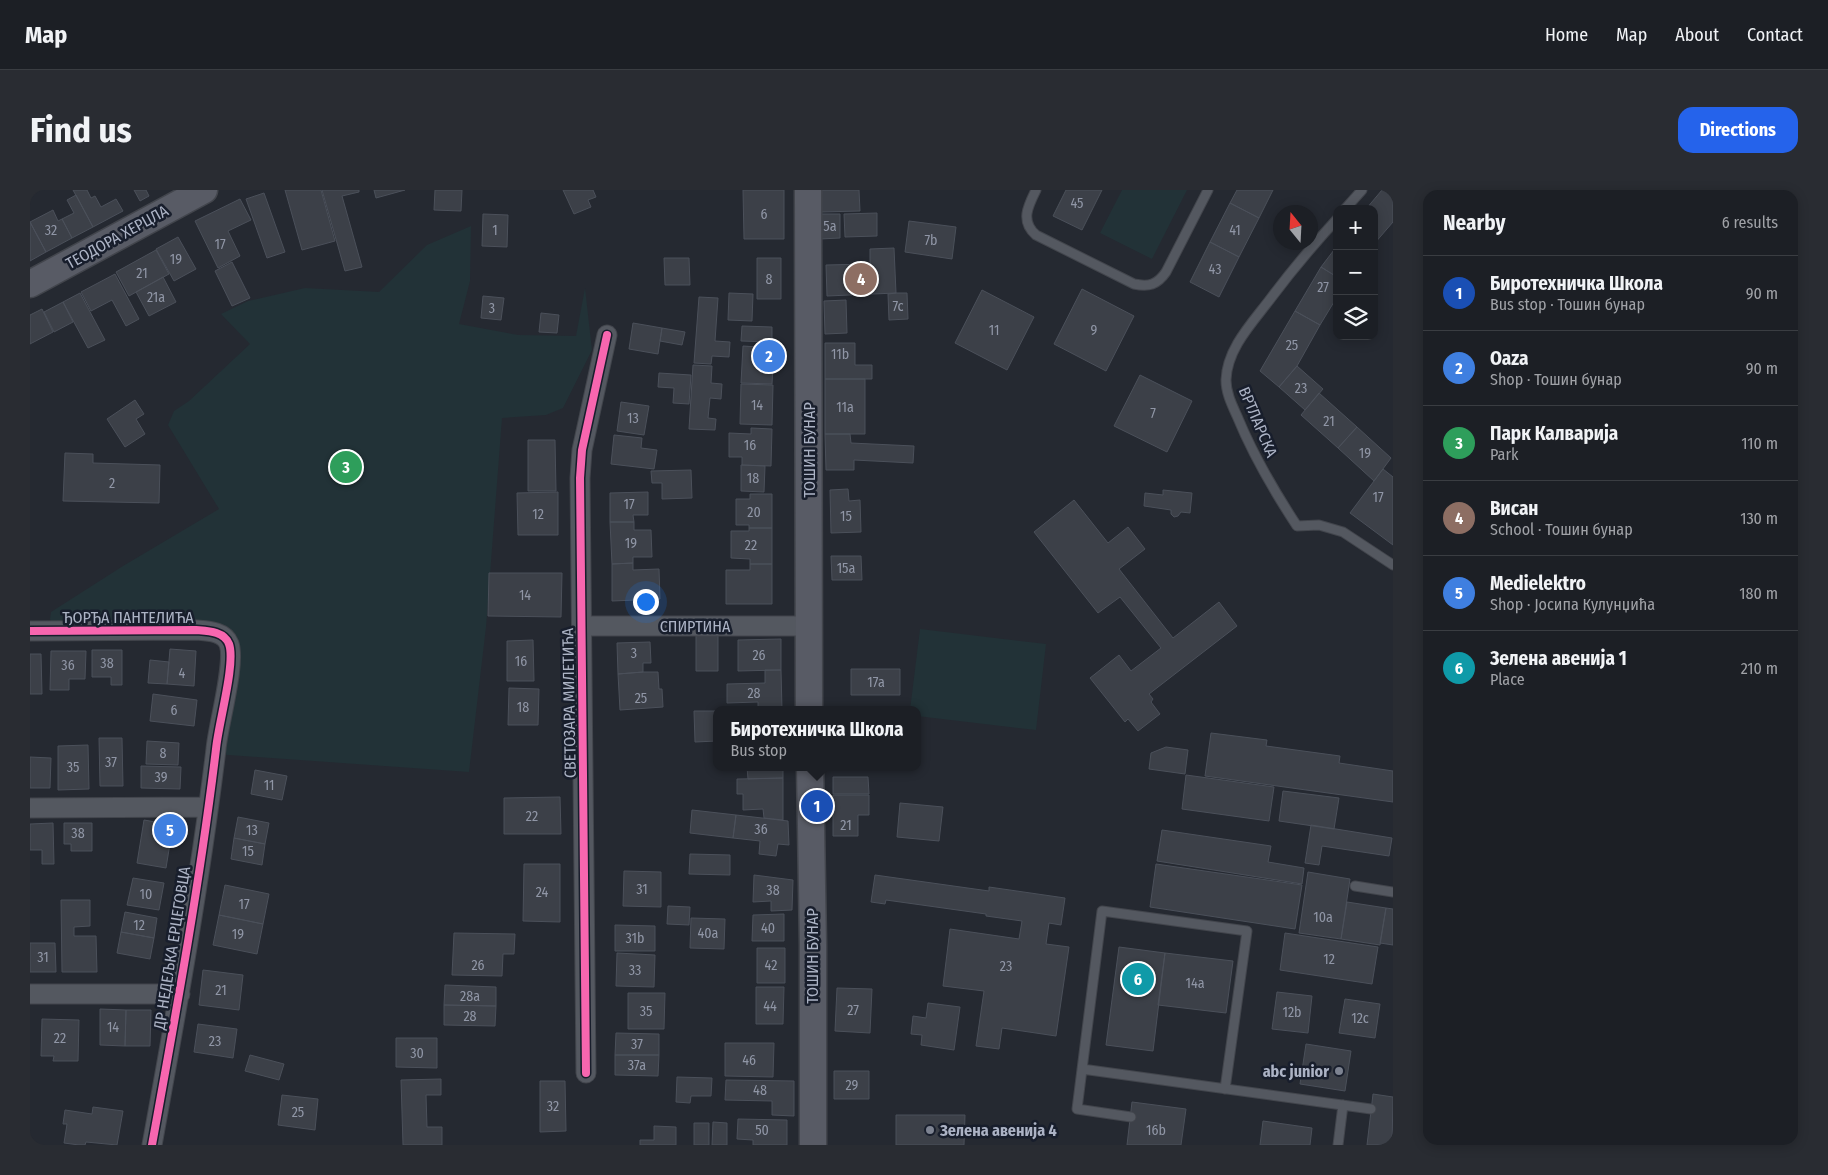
<!DOCTYPE html>
<meta charset="utf-8">
<style>
body{margin:0;font-family:"Fira Sans Condensed",sans-serif;background:#292c32;color:#f1f3f6}
.controls{position:absolute;right:15px;top:15px;display:grid;overflow:hidden;border-radius:10px;box-shadow:0 2px 12px #0003}
.controls button{width:45px;height:45px;display:grid;place-items:center;padding:0;border:0;border-bottom:1px solid #3a3d42;background:#1c1f25;color:#f1f3f6;font:25px sans-serif}
.compass{position:absolute;left:1243px;top:15px;width:45px;height:45px;border-radius:50%;background:#1c1f25;box-shadow:0 2px 12px #0003;rotate:342deg}
.you{position:absolute;left:615px;top:411px;width:18px;height:18px;margin:-12px;border:4px solid #fff;border-radius:50%;background:#1a73e8;box-shadow:0 0 0 8px #1a73e833}
.badge{display:grid;place-items:center;width:32px;height:32px;border-radius:50%;background:#2563eb;color:#fff;font-size:16px;font-weight:700}
.pin{position:absolute;translate:-50% -50%;border:2px solid #fff;box-shadow:0 1px 5px #0006}
.popup{position:absolute;left:683px;top:516px;width:208px;height:65px;box-sizing:border-box;display:grid;place-content:center;border-radius:10px;background:#1c1f25;filter:drop-shadow(0 1px 4px #0005);font-size:16px;white-space:nowrap;color:#a0a2a7}
.popup b{font-size:19px;color:#f1f3f6}
.popup::after{content:'';position:absolute;left:50%;top:100%;margin-left:-10px;border:10px solid transparent;border-top-color:#1c1f25}
.list{margin:0;padding:0;list-style:none}
h2{display:flex;justify-content:space-between;align-items:center;height:65px;margin:0;padding:0 20px;font-size:21px}
h2 small{font-size:16px;font-weight:400;color:#a0a2a7}
.list li{display:grid;grid-template-columns:32px 1fr auto;gap:15px;align-items:center;box-sizing:border-box;height:75px;padding:0 20px;border-top:1px solid #3a3d42}
.list b{display:block;font-size:19px;white-space:nowrap}
.list p{margin:0;font-size:16px;white-space:nowrap;color:#a0a2a7}
.list em{font-size:16px;font-style:normal;color:#a0a2a7}
.icon{flex:none;width:28px;height:28px;fill:none;stroke:currentColor;stroke-width:2;stroke-linecap:round;stroke-linejoin:round}
.map{position:relative;flex:none;width:1363px;height:955px;overflow:hidden;border-radius:15px}
header{display:flex;align-items:center;gap:30px;box-sizing:border-box;height:70px;padding:0 25px;background:#1c1f25;border-bottom:1px solid #3a3d42}
header strong{font-size:24px}
nav{display:flex;gap:28px;margin-inline-start:auto;font-size:18px}
.intro{display:flex;align-items:center;justify-content:space-between;box-sizing:border-box;height:120px;padding:0 30px}
h1{margin:0;font-size:35px}
.button{padding:12px 22px;border-radius:15px;background:#2563eb;color:#fff;font-size:18px;font-weight:700}
main{display:flex;gap:30px;padding:0 30px}
aside{flex:1;background:#1c1f25;border-radius:15px;box-shadow:0 2px 12px #0003}
.map>svg:first-child{display:block}
.green{fill:#223237}
.building{fill:#3c4048;stroke:#4b505a}
.lines{fill:none;stroke-linecap:round;stroke-linejoin:round}
.lane-casing{stroke:#42454c;stroke-width:11}
.street-casing{stroke:#42454c;stroke-width:21}
.secondary-casing{stroke:#42454c;stroke-width:29}
.lane{stroke:#545860;stroke-width:9}
.street{stroke:#545860;stroke-width:19}
.secondary{stroke:#585b65;stroke-width:26}
.cycleway-casing{stroke:#181e2c;stroke-width:11}
.cycleway{stroke:#f766af;stroke-width:8}
.poi-dot{fill:#7d8391;stroke:#181e2c;stroke-width:2}
.labels{text-anchor:middle;dominant-baseline:central;stroke-width:5;stroke-linejoin:round;paint-order:stroke}
.number-label{font-size:14px;fill:#9096a6}
.street-label{font-size:16px;fill:#acb3c5;stroke:#181e2c}
.poi-label{font-size:16px;font-weight:bold;fill:#acb3c5;stroke:#181e2c;text-anchor:end}
</style>
<header>
<strong>Map</strong>
<nav><a>Home</a><a>Map</a><a>About</a><a>Contact</a></nav>
</header>
<div class="intro"><h1>Find us</h1><a class="button">Directions</a></div>
<main>
<div class="map">
<svg width="1363" height="955" viewBox="0 0 1363 955">
<rect width="100%" height="100%" fill="#252931"/>
<path class="green" d="M1092,0h65l-35,69 -52,-26z
M441,36l-1,55 -11,43 59,11 58,1 9,-48 7,62 -29,58 -17,7 -44,3 -16,209 -17,145 -254,-18 10,-116 -169,-7 -6,-12 1,-7 72,-46 96,-57 -51,-84 6,-14 15,-10 61,-57 -29,-30 27,-13 57,-13 74,4 48,-47z
M890,439l126,15 -10,86 -119,-14v-6h-7z"/>
<path class="building" d="M43,0h14l4,8 4,-2 6,11 15,-8 7,12 -30,16z
M104,0h12l3,6 -9,5z
M255,0h36l14,51 -33,9z
M292,0h37v2l-17,4 20,71 -17,4z
M344,0h31l-29,8z
M405,0h27l-1,21 -27,-1z
M533,0h30l3,7 -8,3 3,7 -17,7z
M713,0h41v49h-40z
M791,0h38l1,21 -39,1z
M1036,0h36l-20,40 -29,-14z
M1207,0h36l-14,28 -29,-15z
M1352,0h8l3,2v30l-19,22v-35h-8z
M234,3l21,59 -18,6 -21,-59z
M46,5l17,32 -21,11 -10,-19 12,-6 -7,-13z
M210,9l11,21 -23,11 12,25 -22,12 -23,-47z
M1200,13l29,15 -20,39 -29,-15z
M23,20l5,11 4,-2 10,19 -26,14 -16,-30z
M847,23v23l-32,1 -1,-23z
M453,24l25,1 -1,32 -25,-1z
M790,24h20v24l-20,1z
M879,31l47,6 -4,32 -47,-7z
M0,32l16,30 -16,9z
M148,47l18,32 -22,12 -18,-32z
M1180,52l29,15 -20,40 -29,-15z
M1307,56v31l-16,-10z
M864,58l2,45 -69,3 -1,-31 44,-1v-15z
M126,60l13,24 -40,22 -13,-24z
M634,68h25l1,27h-25z
M727,68h24v41h-24z
M202,72l18,36 -18,8 -17,-35z
M1291,77l16,10v20l-17,28 -25,-14z
M85,84l24,45 -13,7 -14,-26 -21,11 -10,-19z
M133,87l13,25 -27,14 -13,-24z
M1052,99l52,27 -28,55 -52,-27z
M952,100l52,27 -27,53 -52,-27z
M50,103l25,47 -17,8 -25,-46z
M699,103l24,1 -1,27 -24,-1z
M866,103h11l1,26 -19,1 -1,-26z
M453,106l21,2 -3,22 -20,-2z
M669,107l19,1 -3,43 15,1 -1,15 -17,-1 -1,8 -17,-1z
M816,110l1,33 -22,1 -1,-33z
M33,112l10,20 -19,10 -10,-20z
M12,119l11,23 -23,12v-29z
M1265,121l25,14 -23,41 -18,21 -19,-16z
M511,123l18,2 -2,18 -18,-1z
M603,133l29,5 -4,26 -29,-5z
M712,136l30,1v15l-31,-1z
M632,138l23,4 -3,13 -22,-4z
M795,153h30v22h17v14h-47z
M713,156l31,2 -2,36 -31,-1z
M663,175l19,1 -1,17 11,1 -1,15 -11,-1 -2,20 8,1 -1,11 -26,-1z
M1267,176l26,23 -18,21 -26,-23z
M629,183l32,2 -2,29 -16,-1 1,-15 -16,-1z
M1110,185l52,26 -25,51 -53,-26z
M795,189h40v55h-40z
M711,194l32,1 -1,40 -32,-1z
M1289,203l38,34 -19,21 -37,-33z
M105,210l9,14 -8,5 9,15 -20,13 -18,-28z
M591,212l28,4 -5,29 -27,-4z
M1327,237l34,31 -17,23 -36,-33z
M721,238l21,1 -1,37 -29,-1v-8h-13v-24l22,1z
M795,244h25l1,9 63,3 -1,17 -59,-3v10h-28z
M584,245l28,3 -1,10 16,2 -3,19 -43,-5z
M498,250h27l1,51h-28z
M35,263l28,1v9l67,2 -1,38 -96,-2z
M711,275l24,1 -1,26 -23,-1z
M1353,279l10,8v68l-43,-32z
M661,280l1,28 -30,1v-16h-10l-1,-12z
M818,299l1,12 11,-1 1,32 -30,1 -1,-43z
M1133,300l29,3 -2,20 -9,-1 -3,4 -4,1 -3,-3v-4l-27,-4 1,-13 18,2z
M528,302v43h-40l-1,-42z
M618,302v23h-15l1,7h-24v-29z
M720,304h22v34h-23v-3h-13v-26h14z
M1044,310l34,43 20,-16 17,22 -26,20 54,69 46,-36 18,24 -88,68 4,5 -2,3 9,12 -22,17 -10,-12 -3,3 -35,-44 29,-23 12,16 30,-23 -41,-51 -22,16 -64,-81z
M580,332h24v8h17l1,27h-19v6l-21,1z
M719,338h23v36h-22v-5l-19,-1v-27h18z
M801,366h30l1,24h-30z
M603,373v7l26,-1 1,30 -48,2v-37z
M720,374h22v40h-46v-34h24z
M459,383h73l-1,44 -73,-1z
M666,439h22v42h-22z
M751,449v31l-43,1v-31z
M503,450l1,41h-27v-40z
M620,452l1,21h-8v9l-25,2 -1,-31z
M140,459l26,2 -2,35 -27,-2z
M62,460h30v35h-11v-8h-19z
M21,461h35l-1,28h-16v11h-19z
M0,464h11l1,40h-12z
M120,470l19,2 -2,22 -19,-1z
M821,479h49v26h-49z
M735,480h16l1,40h-24v-8l-31,1v-19l38,-1z
M613,482h15l1,17h3l1,18 -43,3 -2,-36z
M479,498l30,1 -1,36h-30z
M123,504l44,6 -3,26 -44,-5z
M664,521h23v30l-22,1z
M1181,543l56,7 -1,6 74,10 -1,7 54,8v31l-188,-26z
M69,548h23l1,48h-23z
M117,551l32,2 -1,22 -32,-1z
M58,555l1,44 -31,1v-44z
M1136,557l22,3 -3,24 -36,-5 2,-16z
M0,567l21,1 -1,30h-20z
M111,576l40,1 -1,22 -39,-1z
M717,577h36v11l-35,1z
M225,580l32,6 -5,24 -31,-6z
M1156,585l88,12 -5,34 -87,-12z
M803,587h35l1,17h-36z
M753,588v42l-19,-2 -1,-9 -20,1v-16h-6v-15z
M1253,601l56,7 -5,31 -55,-8z
M803,605h36v20h-11v21h-25z
M530,607l1,37h-57v-36z
M870,613l43,4 -4,34 -42,-4z
M662,620l44,5 -3,23 -43,-5z
M706,625l52,6 1,24 -11,-1 -2,12 -17,-2 1,-13 -27,-3z
M208,627l31,6 -4,21 -31,-6z
M114,630l29,5 -7,43 -29,-5z
M23,633l1,41h-12v-14h-12v-26z
M34,633h28v28h-21v-7h-7z
M1281,635l81,13 -3,18 -67,-10 -3,19 -14,-2z
M1132,640l109,16 -3,16 36,6 -2,16 -145,-23z
M204,648l31,6 -3,21 -31,-6z
M660,664l40,1v20l-41,-1z
M494,674h36v58l-37,-1z
M1126,674l146,21 -7,44 -145,-22z
M594,681l37,1v35l-38,-1z
M1278,682l42,7 -9,60 -42,-6z
M724,685l39,5 -1,30 -21,1v-10l-18,1z
M845,685l114,16v-4l76,11 -4,27 -12,-2 -3,21 23,3 -13,89 -54,-8 -3,21 -23,-3 8,-55 -41,-5 7,-57 69,10 3,-18 -36,-5v-2l-100,-14 -1,4 -14,-2z
M103,688l31,5 -5,27 -32,-5z
M195,695l44,9 -6,30 -44,-9z
M31,710h29v26l-16,1v9h22l1,36h-35z
M1317,712l39,6 -6,37 -39,-6z
M638,716l22,1 -1,18 -22,-1z
M1356,718l7,1v36l-13,-2z
M95,722l32,6 -3,20 -33,-6z
M754,724v27h-32l1,-26z
M189,725l44,9 -6,30 -44,-9z
M661,728l34,1 -1,30 -34,-1z
M585,735l40,1v25h-40z
M91,742l33,6 -4,21 -33,-6z
M424,743l61,1 -1,20h-11l-1,22 -50,-1z
M1255,743l93,14 -6,37 -92,-14z
M0,753h25l1,29h-26z
M1089,757l46,6 -12,98 -47,-6z
M727,758h28v35h-28z
M587,763l38,2 -1,32 -38,-1z
M1135,763l68,8 -7,52 -68,-8z
M173,780l40,5 -4,35 -40,-5z
M415,795l51,2v19l-52,-1z
M726,797h28l-1,37h-27z
M807,798l35,1 -2,44 -35,-2z
M1247,802l35,4 -4,37 -36,-4z
M598,803h37l-1,36h-36z
M1315,809l35,5 -5,34 -36,-5z
M898,813l32,4 -6,43 -33,-5 1,-10 -11,-1 2,-18 13,2z
M414,815l52,1 -1,20 -51,-1z
M70,819l26,1 -1,36 -25,-1z
M96,820h25l-1,36h-25z
M12,829l37,1 -1,41h-25l1,-5h-13z
M168,834l39,5 -4,29 -39,-6z
M586,843l43,1v21h-44z
M366,848h41v30l-41,-1z
M695,853h49l-1,34 -48,-1z
M1276,854l45,7 -6,40 -45,-7z
M220,865l34,9 -5,16 -34,-9z
M585,865h44l-1,21 -43,-1z
M804,881h35v28h-35z
M647,887l35,1 -1,18h-20l-1,7 -14,-1z
M411,889v16h-15l1,32h15v18h-39l-2,-65z
M696,890l68,1v35l-22,-1v-14l-47,-1z
M510,891h25l1,50 -26,1z
M1343,904l20,3 -1,48h-25z
M252,905l36,4 -3,31 -37,-5z
M1102,912l54,7 -5,36h-54z
M63,917l30,4 -6,34 -31,-3 -1,3h-6l-15,-2 3,-19h-4l2,-14 27,4z
M866,925h69l-1,30h-68z
M708,929l49,1v25h-34v-5l-16,-1z
M1233,931l49,7 -2,17h-50z
M683,932l14,1v22h-15z
M664,933h15v22h-15z
M624,936l22,1v18h-36v-5h14z"/>
<g class="lines">
<g class="lane-casing">
<path id="lane" d="M1006,0c-8,16 -16,31 0,45l98,49c15,3 23,1 32,-12l42,-82
M1315,19l17,-19
M1307,29c-23,25 -45,51 -66,79 -18,24 -44,50 -45,82 0,13 6,25 11,36 16,39 37,75 60,110l22,-1 24,7 50,33
M1325,696l38,6
M1052,879l289,40
M1101,927l-54,-8 25,-198 145,20 -22,158
M1308,955l5,-40"/>
</g>
<g class="street-casing">
<path id="street" d="M552,436h227
M0,441l166,-1c11,1 28,1 33,14 7,19 -11,81 -13,105 -16,133 -40,264 -64,396
M0,618l178,-1
M0,804h150
M556,883l-6,-595 2,-28 25,-115"/>
</g>
<g class="secondary-casing">
<path id="secondary" d="M778,0l1,520
M0,94l174,-94
M780,577l3,178v200"/>
</g>
<use href="#lane" class="lane"/>
<use href="#street" class="street"/>
<use href="#secondary" class="secondary"/>
<g class="cycleway-casing">
<path id="cycleway" d="M0,441l166,-1c11,1 28,1 33,14 7,19 -11,81 -13,105 -16,133 -40,264 -64,396
M556,883l-6,-595 2,-28 25,-115"/>
</g>
<use href="#cycleway" class="cycleway"/>
</g>
<g class="poi-dot">
<circle cx="1309" cy="881" r="5"/>
<circle cx="900" cy="940" r="5"/>
</g>
<g class="labels">
<g class="number-label">
<text x="1047" y="13">45</text>
<text x="734" y="24">6</text>
<text x="800" y="36">5a</text>
<text x="21" y="40">32</text>
<text x="465" y="40">1</text>
<text x="1205" y="40">41</text>
<text x="901" y="50">7b</text>
<text x="190" y="54">17</text>
<text x="146" y="69">19</text>
<text x="1185" y="79">43</text>
<text x="112" y="83">21</text>
<text x="739" y="89">8</text>
<text x="1293" y="97">27</text>
<text x="126" y="107">21a</text>
<text x="868" y="116">7c</text>
<text x="462" y="118">3</text>
<text x="964" y="140">11</text>
<text x="1064" y="140">9</text>
<text x="1262" y="155">25</text>
<text x="810" y="164">11b</text>
<text x="1271" y="198">23</text>
<text x="727" y="215">14</text>
<text x="815" y="217">11a</text>
<text x="1123" y="223">7</text>
<text x="603" y="228">13</text>
<text x="1299" y="231">21</text>
<text x="720" y="255">16</text>
<text x="1335" y="263">19</text>
<text x="723" y="288">18</text>
<text x="82" y="293">2</text>
<text x="1348" y="307">17</text>
<text x="599" y="314">17</text>
<text x="724" y="322">20</text>
<text x="508" y="324">12</text>
<text x="816" y="326">15</text>
<text x="601" y="353">19</text>
<text x="721" y="355">22</text>
<text x="816" y="378">15a</text>
<text x="495" y="405">14</text>
<text x="604" y="463">3</text>
<text x="729" y="465">26</text>
<text x="491" y="471">16</text>
<text x="77" y="473">38</text>
<text x="38" y="475">36</text>
<text x="152" y="483">4</text>
<text x="846" y="492">17a</text>
<text x="724" y="503">28</text>
<text x="611" y="508">25</text>
<text x="493" y="517">18</text>
<text x="144" y="520">6</text>
<text x="133" y="563">8</text>
<text x="81" y="572">37</text>
<text x="43" y="577">35</text>
<text x="131" y="587">39</text>
<text x="239" y="595">11</text>
<text x="502" y="626">22</text>
<text x="816" y="635">21</text>
<text x="731" y="639">36</text>
<text x="222" y="640">13</text>
<text x="48" y="643">38</text>
<text x="218" y="661">15</text>
<text x="612" y="699">31</text>
<text x="743" y="700">38</text>
<text x="512" y="702">24</text>
<text x="116" y="704">10</text>
<text x="214" y="714">17</text>
<text x="1293" y="727">10a</text>
<text x="109" y="735">12</text>
<text x="738" y="738">40</text>
<text x="678" y="743">40a</text>
<text x="208" y="744">19</text>
<text x="605" y="748">31b</text>
<text x="13" y="767">31</text>
<text x="1299" y="769">12</text>
<text x="448" y="775">26</text>
<text x="741" y="775">42</text>
<text x="976" y="776">23</text>
<text x="605" y="780">33</text>
<text x="1165" y="793">14a</text>
<text x="191" y="800">21</text>
<text x="440" y="806">28a</text>
<text x="740" y="816">44</text>
<text x="823" y="820">27</text>
<text x="616" y="821">35</text>
<text x="1262" y="822">12b</text>
<text x="440" y="826">28</text>
<text x="1330" y="828">12c</text>
<text x="83" y="837">14</text>
<text x="30" y="848">22</text>
<text x="185" y="851">23</text>
<text x="607" y="854">37</text>
<text x="387" y="863">30</text>
<text x="719" y="870">46</text>
<text x="607" y="875">37a</text>
<text x="822" y="895">29</text>
<text x="730" y="900">48</text>
<text x="523" y="916">32</text>
<text x="268" y="922">25</text>
<text x="732" y="940">50</text>
<text x="1126" y="940">16b</text>
</g>
<g class="street-label">
<text transform="translate(87 47) rotate(-29)">ТЕОДОРА ХЕРЦЛА</text>
<text transform="translate(1228 232) rotate(67)">ВРТЛАРСКА</text>
<text transform="translate(779 260) rotate(-90)">ТОШИН БУНАР</text>
<text x="98" y="427">ЂОРЂА ПАНТЕЛИЋА</text>
<text x="665" y="436">СПИРТИНА</text>
<text transform="translate(539 513) rotate(-91)">СВЕТОЗАРА МИЛЕТИЋА</text>
<text transform="translate(142 758) rotate(-81)">ДР НЕДЕЉКА ЕРЦЕГОВЦА</text>
<text transform="translate(782 766) rotate(-90)">ТОШИН БУНАР</text>
</g>
<g class="poi-label">
<text x="1299" y="881">abc junior</text>
<text x="910" y="940" text-anchor="start">Зелена авенија 4</text>
</g>
</g>
</svg>
<div class="controls">
<button>+</button>
<button>−</button>
<button><svg class="icon" aria-label="layers" viewBox="0 0 24 24"><path d="M12 4l9 5-9 5-9-5zM3 14l9 5 9-5"/></svg></button>
</div>
<svg class="compass" viewBox="-18 -18 36 36"><path d="M0-13l5 13h-10z" fill="#e53935"/><path d="M0 13l5-13h-10z" fill="#a0a2a7"/></svg>
<div class="you"></div>
<div class="pin badge" style="left:787px;top:616px;background:#1a4fb4">1</div>
<div class="popup"><b>Биротехничка Школа</b>Bus stop</div>
<div class="pin badge" style="left:739px;top:166px;background:#3f7fe0">2</div>
<div class="pin badge" style="left:316px;top:277px;background:#2e9e5b">3</div>
<div class="pin badge" style="left:831px;top:89px;background:#8d6e63">4</div>
<div class="pin badge" style="left:140px;top:640px;background:#3f7fe0">5</div>
<div class="pin badge" style="left:1108px;top:789px;background:#0f9aa8">6</div>
</div>
<aside>
<h2>Nearby<small>6 results</small></h2>
<ul class="list">
<li><span class="badge" style="background:#1a4fb4">1</span><div><b>Биротехничка Школа</b><p>Bus stop · Тошин бунар</p></div><em>90 m</em></li>
<li><span class="badge" style="background:#3f7fe0">2</span><div><b>Oaza</b><p>Shop · Тошин бунар</p></div><em>90 m</em></li>
<li><span class="badge" style="background:#2e9e5b">3</span><div><b>Парк Калварија</b><p>Park</p></div><em>110 m</em></li>
<li><span class="badge" style="background:#8d6e63">4</span><div><b>Висан</b><p>School · Тошин бунар</p></div><em>130 m</em></li>
<li><span class="badge" style="background:#3f7fe0">5</span><div><b>Medielektro</b><p>Shop · Јосипа Кулунџића</p></div><em>180 m</em></li>
<li><span class="badge" style="background:#0f9aa8">6</span><div><b>Зелена авенија 1</b><p>Place</p></div><em>210 m</em></li>
</ul>
</aside>
</main>
